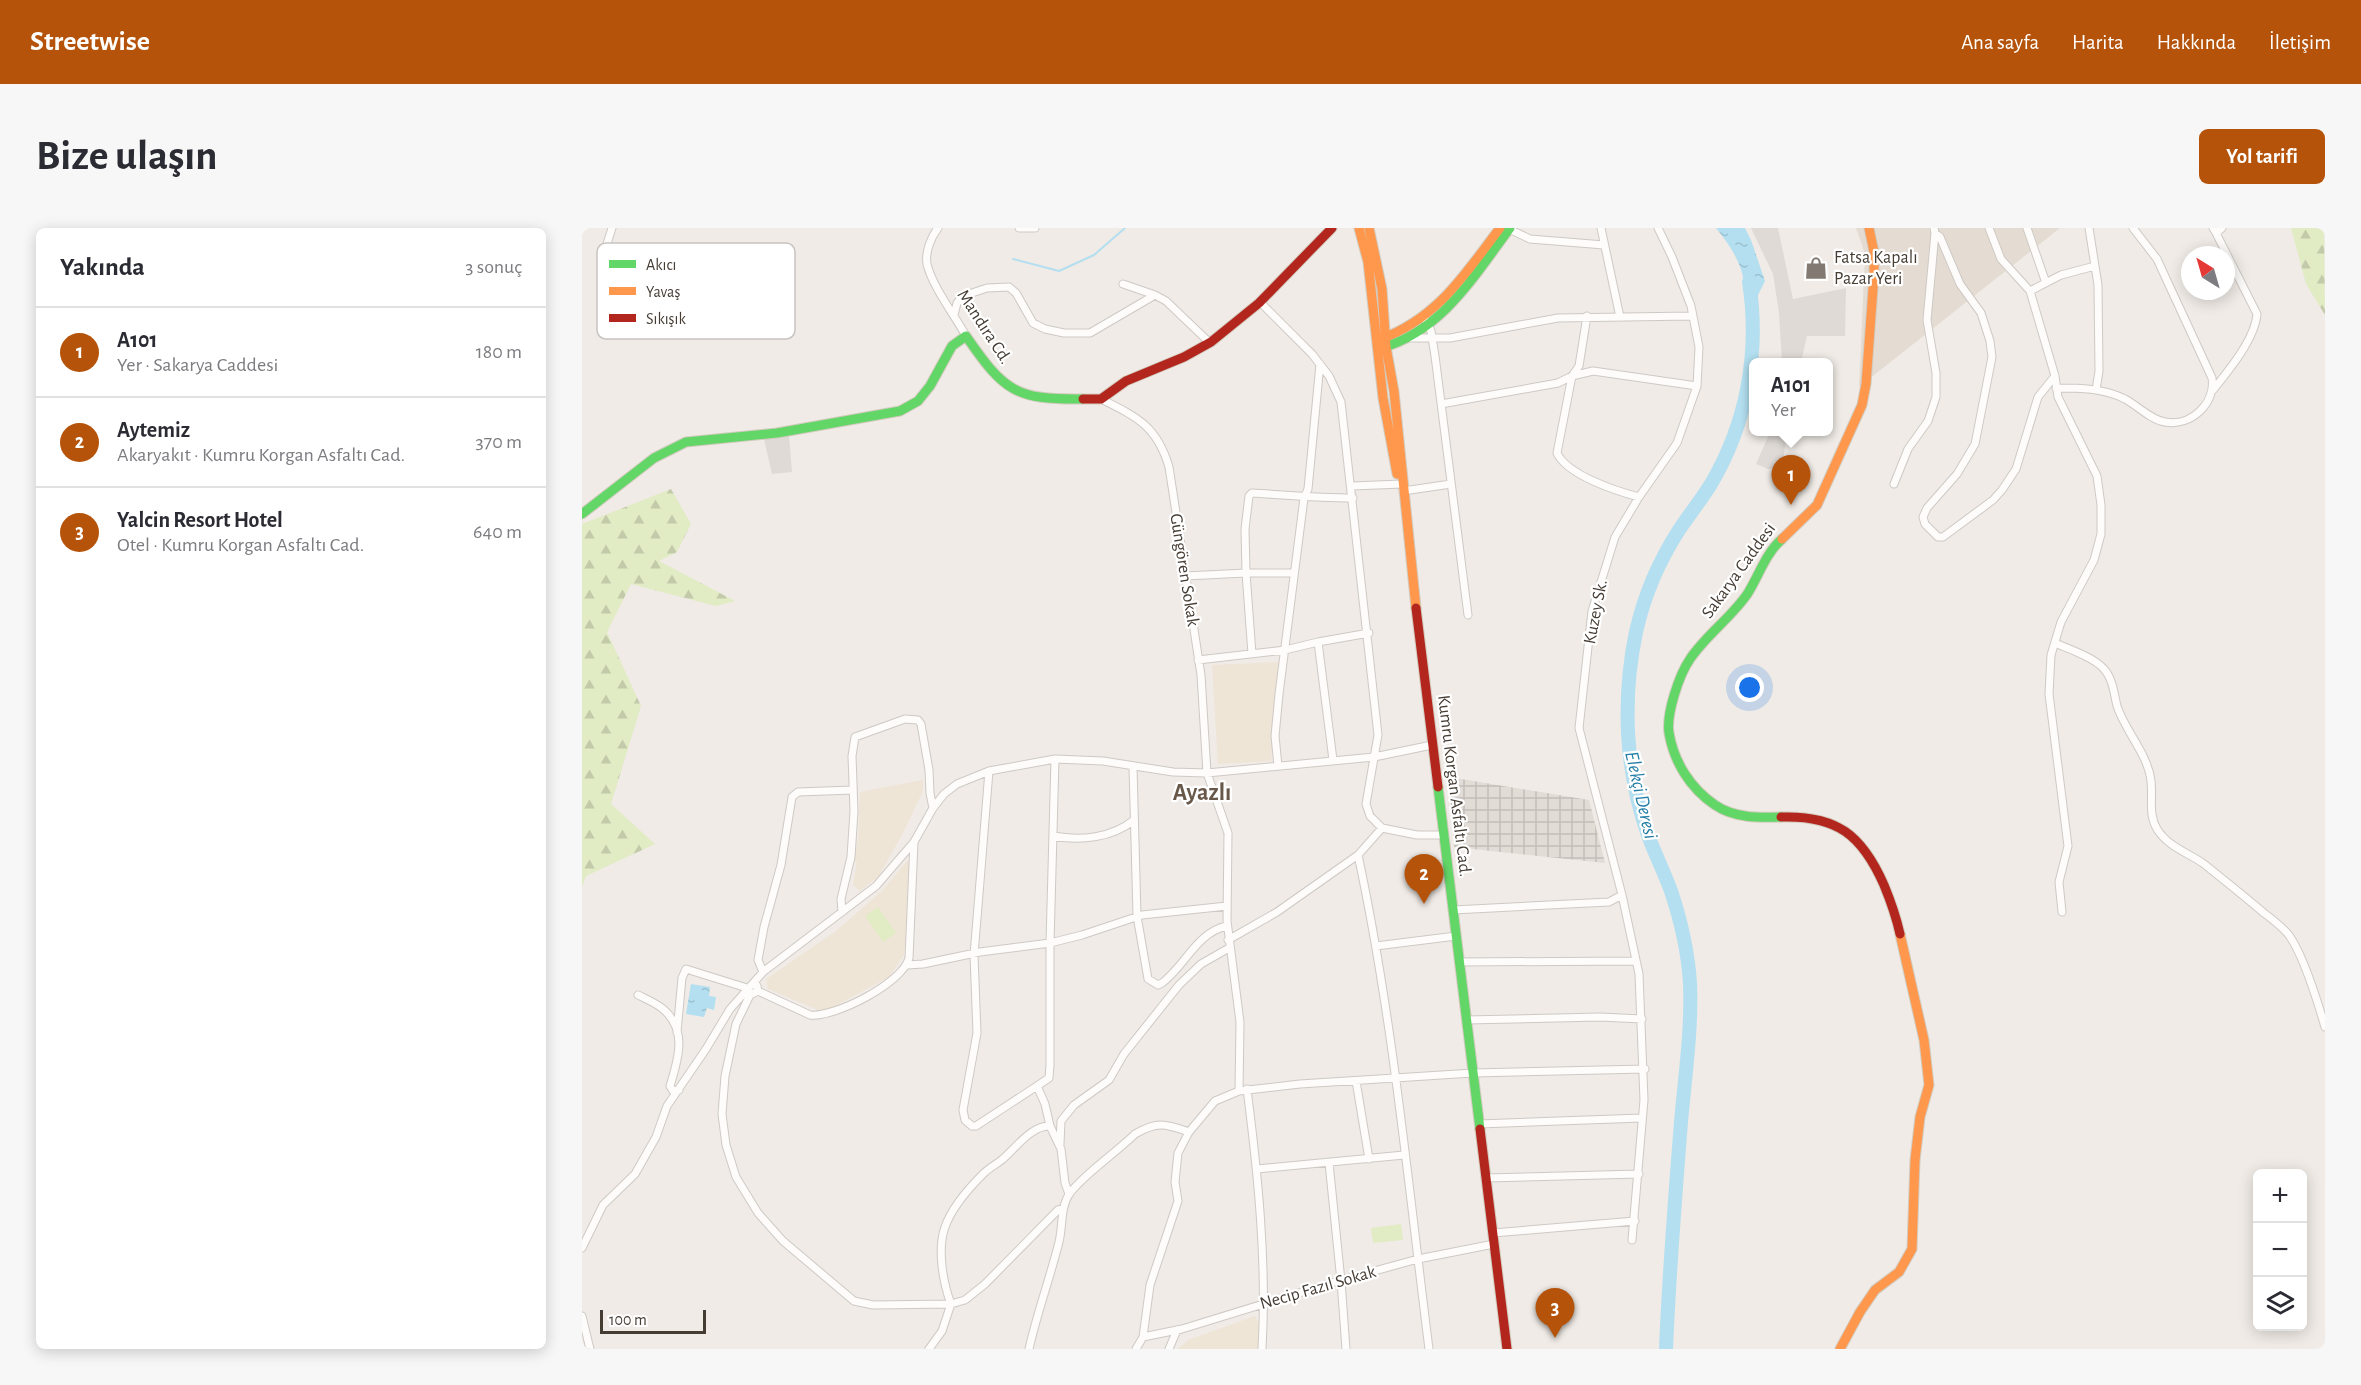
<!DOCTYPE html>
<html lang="tr">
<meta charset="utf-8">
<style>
body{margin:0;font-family:"Alegreya Sans",sans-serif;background:#f7f7f7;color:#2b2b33}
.controls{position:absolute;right:18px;bottom:18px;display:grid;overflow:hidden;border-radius:9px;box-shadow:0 3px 15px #0003}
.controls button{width:54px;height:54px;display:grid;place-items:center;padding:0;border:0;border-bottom:2px solid #e1e1e2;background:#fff;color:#2b2b33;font:30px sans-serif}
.compass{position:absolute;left:1599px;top:18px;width:54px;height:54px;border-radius:50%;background:#fff;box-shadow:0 3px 15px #0003;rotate:323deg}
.scale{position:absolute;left:18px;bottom:15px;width:106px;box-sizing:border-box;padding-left:6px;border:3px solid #453c33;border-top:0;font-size:16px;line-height:21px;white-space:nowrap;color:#453c33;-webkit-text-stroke:4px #fff;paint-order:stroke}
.you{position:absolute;left:1168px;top:460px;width:21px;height:21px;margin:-15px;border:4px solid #fff;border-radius:50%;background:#1a73e8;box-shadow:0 0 0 9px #1a73e833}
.badge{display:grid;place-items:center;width:39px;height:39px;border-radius:50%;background:#b45309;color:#fff;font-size:20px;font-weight:700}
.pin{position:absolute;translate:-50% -50px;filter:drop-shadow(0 2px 3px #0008)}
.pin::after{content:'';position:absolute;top:32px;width:21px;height:18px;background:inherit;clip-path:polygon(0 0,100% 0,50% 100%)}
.popup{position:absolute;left:1167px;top:130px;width:84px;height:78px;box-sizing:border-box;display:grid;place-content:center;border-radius:9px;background:#fff;filter:drop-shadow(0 2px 4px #0005);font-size:20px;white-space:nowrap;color:#7c7c81}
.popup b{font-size:22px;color:#2b2b33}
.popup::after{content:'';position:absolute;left:50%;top:100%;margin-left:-12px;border:12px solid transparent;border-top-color:#fff}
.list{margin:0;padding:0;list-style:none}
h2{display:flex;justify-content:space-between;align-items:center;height:78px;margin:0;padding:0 24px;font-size:26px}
h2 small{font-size:20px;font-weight:400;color:#7c7c81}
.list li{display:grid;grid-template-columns:39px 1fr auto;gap:18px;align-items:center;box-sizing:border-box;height:90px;padding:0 24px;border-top:2px solid #e1e1e2}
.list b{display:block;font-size:22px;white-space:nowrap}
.list p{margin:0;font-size:20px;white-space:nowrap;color:#7c7c81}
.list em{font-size:20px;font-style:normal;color:#7c7c81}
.icon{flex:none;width:33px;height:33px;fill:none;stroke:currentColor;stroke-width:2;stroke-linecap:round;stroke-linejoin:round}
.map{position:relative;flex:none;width:1743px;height:1121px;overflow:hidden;border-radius:9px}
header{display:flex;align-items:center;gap:36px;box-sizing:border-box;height:84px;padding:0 30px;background:#b45309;color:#fff}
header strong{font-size:28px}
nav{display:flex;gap:33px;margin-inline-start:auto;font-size:21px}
.intro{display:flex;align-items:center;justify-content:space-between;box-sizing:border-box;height:144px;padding:0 36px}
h1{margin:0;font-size:42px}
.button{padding:15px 27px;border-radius:9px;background:#b45309;color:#fff;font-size:21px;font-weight:700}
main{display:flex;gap:36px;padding:0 36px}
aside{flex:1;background:#fff;border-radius:9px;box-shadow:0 3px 15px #0003}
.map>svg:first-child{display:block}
.residential{fill:#e4dcd3}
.industrial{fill:url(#industrial-grid)}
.education{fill:#eee5d7}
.forest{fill:url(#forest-firs)}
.pitch{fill:#e1ebc4}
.parking{fill:#dfdad6}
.water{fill:url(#water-ripples)}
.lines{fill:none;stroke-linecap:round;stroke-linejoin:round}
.stream{stroke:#b3dff0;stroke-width:2}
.river{stroke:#b3dff0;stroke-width:14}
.street-casing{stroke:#cec9c4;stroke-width:9}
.fast-casing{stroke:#d2cbbf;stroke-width:11}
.slow-casing{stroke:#d2cbbf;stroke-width:11}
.jam-casing{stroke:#d2cbbf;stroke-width:11}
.street{stroke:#fdfcfb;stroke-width:7}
.fast{stroke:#63d668;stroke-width:9}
.slow{stroke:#ff974d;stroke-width:9}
.jam{stroke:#b3261e;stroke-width:9}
.labels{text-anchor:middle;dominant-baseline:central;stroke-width:4.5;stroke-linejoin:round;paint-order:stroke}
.poi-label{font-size:18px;fill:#453c33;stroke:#fff;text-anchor:start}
.street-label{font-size:18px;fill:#453c33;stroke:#fff}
.water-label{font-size:20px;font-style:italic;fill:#237ea6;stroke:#fff}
.district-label{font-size:24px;font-weight:bold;fill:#685849;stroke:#fff}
.key{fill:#fff;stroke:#c7c4c2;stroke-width:1.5}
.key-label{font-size:16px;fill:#453c33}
</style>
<header>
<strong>Streetwise</strong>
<nav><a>Ana sayfa</a><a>Harita</a><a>Hakkında</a><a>İletişim</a></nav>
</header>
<div class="intro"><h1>Bize ulaşın</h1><a class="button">Yol tarifi</a></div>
<main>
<aside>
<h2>Yakında<small>3 sonuç</small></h2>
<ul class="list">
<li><span class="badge">1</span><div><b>A101</b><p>Yer · Sakarya Caddesi</p></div><em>180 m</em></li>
<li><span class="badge">2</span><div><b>Aytemiz</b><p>Akaryakıt · Kumru Korgan Asfaltı Cad.</p></div><em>370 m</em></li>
<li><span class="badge">3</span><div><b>Yalcin Resort Hotel</b><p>Otel · Kumru Korgan Asfaltı Cad.</p></div><em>640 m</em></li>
</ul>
</aside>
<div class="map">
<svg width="1743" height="1121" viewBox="0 0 1743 1121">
<defs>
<pattern id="industrial-grid" width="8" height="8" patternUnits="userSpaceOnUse" patternTransform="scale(1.5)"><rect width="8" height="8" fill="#e2dcd7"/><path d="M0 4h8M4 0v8" fill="none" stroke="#c3beb9"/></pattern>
<pattern id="forest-firs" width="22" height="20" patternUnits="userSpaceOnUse" patternTransform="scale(1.5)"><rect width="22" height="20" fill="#e1ebc4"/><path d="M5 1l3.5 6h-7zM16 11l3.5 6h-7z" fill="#c2caa9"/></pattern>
<pattern id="water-ripples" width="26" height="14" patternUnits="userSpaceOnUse" patternTransform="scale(1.5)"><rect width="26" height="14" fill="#b3dff0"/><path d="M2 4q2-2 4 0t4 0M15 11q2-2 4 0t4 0" fill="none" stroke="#9bc0ce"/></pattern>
</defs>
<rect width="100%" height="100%" fill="#f0ebe6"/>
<path class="residential" d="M1274,0h204l-201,159 6,-133z"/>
<path class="industrial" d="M867,549l140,23 16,63 -151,-16z"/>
<path class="education" d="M697,434l-8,99 -53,3 -6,-99z
M341,552v11l-21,44 -23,41 -19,15 -7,-6 4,-23h-3l4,-24 2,-46z
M326,632l4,12 -8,83 -15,22 -60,32 -11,1 -50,-21 -2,-10 70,-48 46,-40z
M673,1088l5,9 -1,24h-81l10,-9z"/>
<path class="forest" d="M1709,0h33l1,87 -19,-31z
M89,261l20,35 -14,28 -18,9 76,40 -19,5 -85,-22 -24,48 34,74 -30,98 44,40 -69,32 -4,11v-363z"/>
<path class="pitch" d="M296,679l18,26 -13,9 -18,-26z
M819,996l2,16 -30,3 -2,-15z"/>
<path class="parking" d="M1169,0h27l15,71 53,-11 -1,48h-38l-6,26h-19l-3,-49 -6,-39z
M1188,204h17l-4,28 -5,8 -10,1 -12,-5z
M207,207l3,37 -20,2 -8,-35z"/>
<path class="water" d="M1134,0h29l6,12 14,41 -11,22c-13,-15 -8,-23 -15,-39 -6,-14 -14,-25 -23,-36z
M109,756l19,3 -1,9 7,1 -2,13 -7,-2 -3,9 -18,-3z"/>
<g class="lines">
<path class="stream" d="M431,31l46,12 35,-16 31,-27"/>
<path class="river" d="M1084,1121c3,-76 9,-151 15,-227 4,-46 11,-93 9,-139 -2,-31 -9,-62 -19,-92 -7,-19 -16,-37 -23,-56 -23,-65 -26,-136 -12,-203 8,-36 23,-71 43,-102 10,-15 22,-30 32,-46 36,-61 49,-132 38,-202"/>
<g class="street-casing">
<path id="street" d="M356,0c-7,9 -13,24 -11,36 5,22 28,52 39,72
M437,0h16
M1019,0l19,89
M1407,0l12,31 29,32 25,85 3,21 39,79 4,29v29l-7,26 -33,62 -10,33 -2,39 19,152 -9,36 3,30
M1445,0l19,55
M1507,0l9,57 1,86 -3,19
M1631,0l3,5 6,-5
M927,1l21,10 74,6
M1353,5l5,4 20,47 21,29 9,28 2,16 -17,87 -18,30 -30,34 -4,9 2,7 13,13h5l50,-37 9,-10 14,-21 22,-72 17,-21
M24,19l6,-19
M541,56l32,11
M1448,63l31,-16 34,-9
M679,75l51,51 17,22 12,26 37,333 -12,69 4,12 12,12 35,7h27
M372,87l3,-12 6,-7 24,-8 22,-1 7,6 17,30 12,6 19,4h26l65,-38 11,6 44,42
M1005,88l-8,50 -7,10 -15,77c10,22 59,38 82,44
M844,93l5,10 4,25 33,259
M829,110h39l108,-20 134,-2
M1474,160c24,0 47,0 69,11 13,7 26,21 40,23 26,5 51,-19 47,-44l-55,-119 -24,-31
M1631,162c16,-20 42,-51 44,-76l-41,-81
M519,171c36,18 56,27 68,68l32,208 6,98 21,60 -1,88 13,101 -1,69
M859,176l117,-21 14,-7 21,-5 104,15
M1312,256l14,-35 20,-28 8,-24v-24l-9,-53 8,-87 -1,-5
M770,258l50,-2
M821,263l48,-7
M711,345h-47l-1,-44 4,-33 3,-3c34,2 67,5 101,5
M603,348l61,-3 6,81
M736,414l15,118
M1473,415c14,6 38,14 48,25 10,10 11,26 14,38 8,25 31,48 34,75 2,16 -3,33 6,48 11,18 32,24 47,35 20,16 40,32 60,49 8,6 17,13 24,21 14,18 30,69 37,93
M616,432l87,-10 33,-8 51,-9
M473,531l-5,184v122l-1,13 -12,8 8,18 5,22 11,23 4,34 4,11
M696,538l-3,-30 4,-42 25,-196 4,-9 12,-125
M551,539l4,149 11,63 10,6 4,-2c23,-17 35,-51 65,-57
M407,543l-15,184 3,78 -14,77 2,10 7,6h4l61,-40
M800,600l-24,27c35,163 50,329 71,494
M471,608c28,5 59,2 81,-16
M871,682l156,-8 13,-7
M260,684l-1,-13 10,-42 3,-46 -2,-55 3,-19 50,-18 13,1 3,4 8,46 1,23 3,15
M646,712l49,-28 81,-57
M794,718l80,-10
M877,734l177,-1
M325,737l16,-1 57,-12 70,-9 32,-8 60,-20 85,-9
M181,744l-5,-12 6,-33 17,-62 11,-68 6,-5 55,-2
M175,758l1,5 52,24c24,3 93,-32 99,-57l5,-116
M176,763l-8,4 -14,29 -11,52 -3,38 4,31 10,32 22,36 25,28 71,60 19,4 78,-1 14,-4 20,-16 73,-74 5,-1
M56,767c8,4 18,8 25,14 25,21 15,51 7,77l3,5 6,-1
M884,792l134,-3 42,2
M95,804l5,-54 4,-9 61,19
M774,853l13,78
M665,861c11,86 20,174 15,260
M897,896l163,-6
M478,916l1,-23 13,-16 35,-25 15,-26 55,-69 22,-21 28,-16
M747,935l12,118 5,68
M675,941l147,-14
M903,950l154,-4
M911,1005l142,-12
M1050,1012l12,-140 -5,-126 -17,-79 -43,-167 13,-117 23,-74 24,-40 38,-54 20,-57 2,-39 -8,-41 -19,-49 -14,-29
M0,1020l21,-43 32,-31 21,-37 11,-31 39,-57 24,-40 33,-37 113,-86 38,-44 19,-34 11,-14 13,-10 32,-13 66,-12 48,2 70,11 34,1 167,-16 58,-12
M0,1088l8,33
M561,1109l39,-8 156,-48 80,-22 76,-15
M347,1121l13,-18 9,-27c-8,-21 -14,-55 -6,-77 7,-20 24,-39 38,-53 7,-7 16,-11 22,-17 12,-11 28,-32 45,-31
M447,1121c8,-36 21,-71 30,-107 4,-16 1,-35 11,-49 13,-18 48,-42 65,-59 23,-13 30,-10 54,-2
M554,1121l7,-12 7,-52 28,-84 -3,-19 3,-29 11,-21 26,-31 24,-10 61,-7 173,-11 172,-4
M587,1121l8,-19"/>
</g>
<g class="fast-casing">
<path id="fast" d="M799,120c61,-17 93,-72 129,-120
M0,286l72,-56 32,-16 91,-9 123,-22 18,-10 12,-15 22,-40 14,-10c38,55 49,64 117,63
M856,559l42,342
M1199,589c-22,1 -47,1 -66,-12 -25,-17 -41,-43 -46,-72 -3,-19 10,-58 21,-74 16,-24 42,-42 58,-66 11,-18 18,-40 34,-54"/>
</g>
<g class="slow-casing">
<path id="slow" d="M777,0l9,34 15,136 14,76
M787,0l13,61 4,58 8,44 22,217
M799,111c57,-21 84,-65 119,-111
M1200,311l35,-34 45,-100 4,-21 8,-109v-23l-5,-24
M1258,1121l20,-37 15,-22 24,-18 13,-23 3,-89 5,-43 9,-32 -5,-45 -24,-106"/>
</g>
<g class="jam-casing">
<path id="jam" d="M501,171h18l25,-18 58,-24 27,-15 48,-39 73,-75
M834,380l22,179
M1199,589c56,-2 81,18 103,68 7,17 12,31 16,49
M898,901l27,220"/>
</g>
<use href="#street" class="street"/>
<use href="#fast" class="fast"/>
<use href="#slow" class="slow"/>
<use href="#jam" class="jam"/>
</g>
<defs>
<g id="shop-bare" transform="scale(1.8)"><path d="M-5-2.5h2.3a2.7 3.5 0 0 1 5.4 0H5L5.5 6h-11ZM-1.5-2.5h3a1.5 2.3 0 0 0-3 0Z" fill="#817972" stroke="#fff" stroke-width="2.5" paint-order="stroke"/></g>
</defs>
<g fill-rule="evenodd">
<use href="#shop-bare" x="1234" y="40"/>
</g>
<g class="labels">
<g class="poi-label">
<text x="1252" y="30">Fatsa Kapalı<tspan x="1252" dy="21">Pazar Yeri</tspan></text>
</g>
<g class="street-label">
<text transform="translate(402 99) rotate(57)">Mandıra Cd.</text>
<text transform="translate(602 342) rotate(81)">Güngören Sokak</text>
<text transform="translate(1157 343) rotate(-54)">Sakarya Caddesi</text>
<text transform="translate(1014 384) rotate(-79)">Kuzey Sk.</text>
<text transform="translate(872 558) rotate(83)">Kumru Korgan Asfaltı Cad.</text>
<text transform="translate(736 1060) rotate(-16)">Necip Fazıl Sokak</text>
</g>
<g class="water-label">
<text transform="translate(1059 567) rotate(77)">Elekçi Deresi</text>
</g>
<g class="district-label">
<text x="620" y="565">Ayazlı</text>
</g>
</g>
<rect x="15" y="15" width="198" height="96" rx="9" class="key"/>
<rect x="27" y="32" width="27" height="8" fill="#63d668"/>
<rect x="27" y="59" width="27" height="8" fill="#ff974d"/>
<rect x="27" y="86" width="27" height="8" fill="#b3261e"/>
<g class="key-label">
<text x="64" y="42">Akıcı</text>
<text x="64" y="69">Yavaş</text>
<text x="64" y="96">Sıkışık</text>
</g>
</svg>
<div class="controls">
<button>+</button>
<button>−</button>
<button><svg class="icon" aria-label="layers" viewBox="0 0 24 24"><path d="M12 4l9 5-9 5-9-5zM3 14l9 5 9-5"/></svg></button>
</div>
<svg class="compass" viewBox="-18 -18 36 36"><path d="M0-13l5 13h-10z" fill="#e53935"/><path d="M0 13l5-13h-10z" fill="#7c7c81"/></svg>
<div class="scale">100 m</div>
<div class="you"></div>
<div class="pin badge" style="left:1209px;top:277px">1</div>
<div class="popup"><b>A101</b>Yer</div>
<div class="pin badge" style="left:842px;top:676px">2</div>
<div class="pin badge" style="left:973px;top:1110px">3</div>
</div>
</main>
